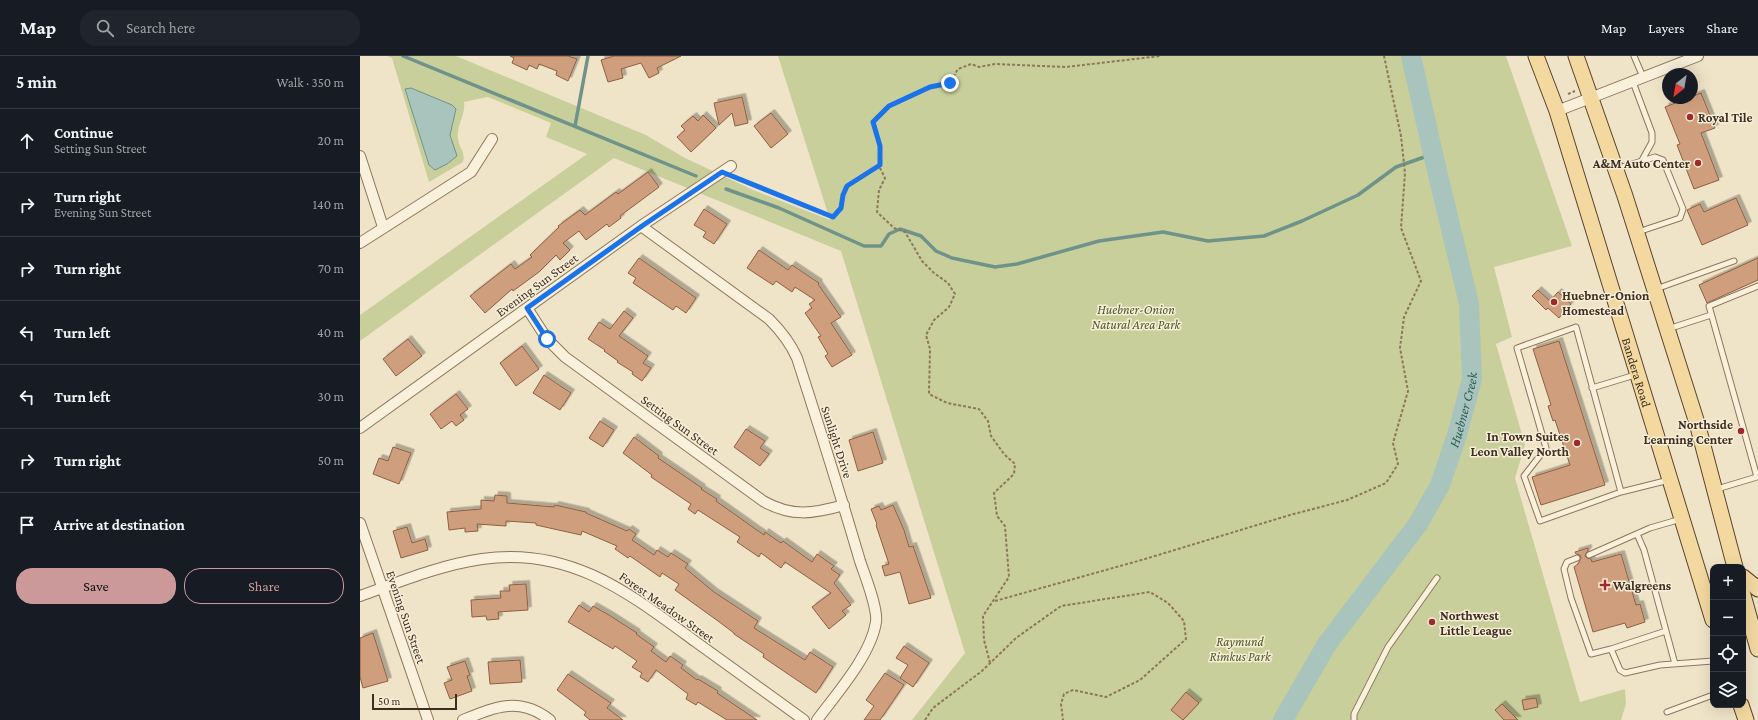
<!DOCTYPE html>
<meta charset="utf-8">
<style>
body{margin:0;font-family:"Crimson Pro",serif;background:#20242c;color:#f1f3f6}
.controls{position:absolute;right:12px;bottom:12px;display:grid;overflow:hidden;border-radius:8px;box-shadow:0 4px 16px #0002}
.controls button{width:36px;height:36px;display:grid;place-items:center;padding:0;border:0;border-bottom:1px solid #363941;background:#171b24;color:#f1f3f6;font:20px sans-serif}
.compass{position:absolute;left:1302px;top:12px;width:36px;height:36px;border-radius:50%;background:#171b24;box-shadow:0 4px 16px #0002;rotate:211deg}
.scale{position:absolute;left:12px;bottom:10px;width:85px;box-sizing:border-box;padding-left:4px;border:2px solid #3d2e20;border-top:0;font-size:11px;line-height:14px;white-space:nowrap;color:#3d2e20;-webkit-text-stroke:3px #f7eed8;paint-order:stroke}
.stop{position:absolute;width:12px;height:12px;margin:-9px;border:3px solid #1a73e8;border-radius:50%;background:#fff}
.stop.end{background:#1a73e8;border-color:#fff;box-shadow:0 1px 4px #0008}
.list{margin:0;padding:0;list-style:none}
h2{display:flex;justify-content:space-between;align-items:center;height:52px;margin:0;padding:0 16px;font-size:17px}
h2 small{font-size:13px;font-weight:400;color:#9ea1a6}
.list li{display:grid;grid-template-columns:26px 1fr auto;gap:12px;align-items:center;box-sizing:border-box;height:64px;padding:0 16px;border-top:1px solid #363941}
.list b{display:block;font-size:15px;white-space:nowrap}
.list p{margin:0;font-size:13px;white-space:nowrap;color:#9ea1a6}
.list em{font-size:13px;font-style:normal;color:#9ea1a6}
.actions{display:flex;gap:8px;padding:12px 16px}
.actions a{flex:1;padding:9px 0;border:1px solid #cc999b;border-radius:16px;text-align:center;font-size:14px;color:#cc999b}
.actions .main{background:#cc999b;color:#111}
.icon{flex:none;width:22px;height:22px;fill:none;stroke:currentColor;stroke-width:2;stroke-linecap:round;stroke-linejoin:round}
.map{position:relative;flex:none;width:1398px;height:664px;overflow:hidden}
header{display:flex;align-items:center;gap:24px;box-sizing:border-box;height:56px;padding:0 20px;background:#171b24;border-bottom:1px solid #363941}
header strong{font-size:19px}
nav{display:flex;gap:22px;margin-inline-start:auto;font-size:14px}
.search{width:280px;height:36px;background:#20242c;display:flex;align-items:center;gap:10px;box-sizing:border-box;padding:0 14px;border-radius:16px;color:#9ea1a6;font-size:15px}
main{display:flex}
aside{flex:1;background:#171b24}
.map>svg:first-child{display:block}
.green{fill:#c9cf9b}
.water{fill:#a9c4bc;stroke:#6f938a}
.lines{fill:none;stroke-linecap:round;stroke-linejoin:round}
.stream{stroke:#6f938a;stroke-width:3.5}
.river{stroke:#a9c4bc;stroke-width:20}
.building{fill:#cf9f7d;stroke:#8d5f41;filter:url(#shadow)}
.service-casing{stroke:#8d765c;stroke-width:7}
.minor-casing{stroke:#8d765c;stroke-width:12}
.primary-casing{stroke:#5b4430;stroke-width:17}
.path{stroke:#8d765c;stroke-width:2;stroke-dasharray:3 2;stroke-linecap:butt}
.service{stroke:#faf1dc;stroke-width:5}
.minor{stroke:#faf1dc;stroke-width:10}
.primary{stroke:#f3d9a0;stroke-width:15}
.route{stroke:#1a73e8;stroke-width:5}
.poi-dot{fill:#9e2a2b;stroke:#f7eed8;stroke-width:1.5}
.labels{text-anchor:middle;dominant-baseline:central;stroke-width:3;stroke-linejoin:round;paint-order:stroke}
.poi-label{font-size:13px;font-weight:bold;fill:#3d2e20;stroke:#f7eed8;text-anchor:start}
.street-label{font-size:13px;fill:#3d2e20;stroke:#f7eed8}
.park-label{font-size:13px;font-style:italic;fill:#4d5a26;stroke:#f7eed8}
.water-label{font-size:14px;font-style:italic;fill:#2f5d5a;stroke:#f7eed8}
</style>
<header>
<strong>Map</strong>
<div class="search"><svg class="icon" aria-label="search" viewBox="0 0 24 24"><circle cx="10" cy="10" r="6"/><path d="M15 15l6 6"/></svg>Search here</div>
<nav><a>Map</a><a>Layers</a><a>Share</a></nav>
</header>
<main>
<aside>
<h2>5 min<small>Walk · 350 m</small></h2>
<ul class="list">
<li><svg class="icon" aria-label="ahead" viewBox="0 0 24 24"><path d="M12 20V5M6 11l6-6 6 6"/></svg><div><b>Continue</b><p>Setting Sun Street</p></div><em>20 m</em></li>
<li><svg class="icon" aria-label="right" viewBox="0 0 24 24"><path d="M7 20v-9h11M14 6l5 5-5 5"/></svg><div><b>Turn right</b><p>Evening Sun Street</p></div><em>140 m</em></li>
<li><svg class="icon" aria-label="right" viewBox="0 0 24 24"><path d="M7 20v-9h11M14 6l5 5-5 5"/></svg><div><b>Turn right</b></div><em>70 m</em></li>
<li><svg class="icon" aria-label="left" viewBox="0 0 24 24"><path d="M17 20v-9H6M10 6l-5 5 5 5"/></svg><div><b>Turn left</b></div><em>40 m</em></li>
<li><svg class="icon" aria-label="left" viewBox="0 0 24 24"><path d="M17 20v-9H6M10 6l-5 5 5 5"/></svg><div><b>Turn left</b></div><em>30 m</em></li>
<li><svg class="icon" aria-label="right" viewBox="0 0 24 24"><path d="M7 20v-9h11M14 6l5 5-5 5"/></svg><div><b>Turn right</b></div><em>50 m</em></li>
<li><svg class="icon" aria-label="arrive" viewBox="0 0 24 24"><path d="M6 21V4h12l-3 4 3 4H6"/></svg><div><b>Arrive at destination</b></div></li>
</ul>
<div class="actions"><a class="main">Save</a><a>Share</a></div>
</aside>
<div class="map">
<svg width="1398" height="664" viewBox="0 0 1398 664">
<defs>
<filter id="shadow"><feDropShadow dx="3.5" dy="-3.5" stdDeviation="0" flood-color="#0004"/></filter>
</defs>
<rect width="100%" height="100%" fill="#f0e4c8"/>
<path class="green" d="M27,0h69l190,79 39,23 68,32 77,30 -52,-164h728l66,190 -78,21 18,70 -16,7 29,101 -10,33 65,224 45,-13 1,15 -5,16h-709l53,-67 -124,-402 -227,-93 -254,183v-26l227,-161 -41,-17 5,-14 -63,-26 -24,5c2,13 -8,23 -6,37 1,9 8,14 5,23l-34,20 -37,-124z"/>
<path class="water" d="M51,32l41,17 4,4 -6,26 7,21 -10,8 -12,6 -6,-5 -24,-76z"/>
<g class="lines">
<path class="stream" d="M43,0l293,120
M215,70l13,-70
M366,133l53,19 85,38h17l8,-12 11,-5 21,7 15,15 16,7 43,9 22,-3 82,-23 64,-9 45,9 56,-5 38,-15 56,-26 38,-28 37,-13"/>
<path class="river" id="s1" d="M923,664l44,-76 91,-120 22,-39 17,-50 15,-56 -3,-75 -36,-150 -22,-98"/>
</g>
<path class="building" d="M150,0h58l9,3 -9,22 -12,-6 1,-4 -18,-7 -2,5 -8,-4 -2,5 -15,-7 2,-5z
M254,0h67l-24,12 2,5 -10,5 -8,-15 -20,6 2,9 -15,4 -7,-22z
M1341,37l14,35 -14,5 18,47 -25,9 -17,-44 3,-1 -15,-37z
M382,41l6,26 -13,3 -3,-13 -13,12 -5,-22z
M411,57l17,21 -17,14 -17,-22z
M343,59l13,13 -25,24 -14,-15 8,-7 -4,-4 12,-10 5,5z
M288,116l11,15 -39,29 1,2 -12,9 -2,-3 -21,16 -7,-9 -16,12 7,7 -10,10 -4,-5 -17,17 -26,19 -1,-2 -27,24 -15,-17 41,-32 4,5 17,-12 -2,-2 29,-28 -1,-1 22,-16 5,5 31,-23 2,2z
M1376,142l12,27 -46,20 -15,-35 13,-6 4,8z
M344,153l23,15 -13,20 -11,-7 3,-5 -12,-7z
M399,194l29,20 4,-5 27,18 -1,1 23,33 -10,6 21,32 -20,12 -7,-11 3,-2 -10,-17 3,-1 -16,-23 7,-5 -3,-4 6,-4 -20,-13 -3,5 -16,-11 -3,4 -26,-17z
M279,202l57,40 -10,15 -10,-7 -3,4 -40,-27 3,-5 -8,-5z
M1398,202v22l-51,23 -8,-18z
M1178,234l12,11 8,-9 13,12 -12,14 -11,-10 -2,2 -14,-14z
M264,255l9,7 -14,18 29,20 -5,7 8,5 -9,13 -10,-7 1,-2 -16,-10 1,-1 -14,-10 1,-1 -17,-11 11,-17 11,7z
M48,283l14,17 -26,20 -13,-17z
M1199,285l46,144 -64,20 -9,-28 38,-12 -15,-45 -2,1 -5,-15 3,-1 -18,-56z
M162,290l17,23 -23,17 -16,-23z
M184,319l27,18 -11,17 -27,-17z
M96,338l12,15 -8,6 4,5 -8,6 -4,-5 -11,8 -11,-15z
M240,365l14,9 -11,17 -14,-9z
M386,373l19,12 -5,7 9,6 -9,12 -26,-19z
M513,376l10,31 -25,8 -9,-31z
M274,381l25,19 -1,2 44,30 -1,1 16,10 -1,2 48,34 1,-3 16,11 2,-2 29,21 5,-8 17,12 -3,3 9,6 -6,8 17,22 -9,6 4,4 -17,14 -17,-22 19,-14 -46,-31 -4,6 -20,-15 -2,4 -22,-15 3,-5 -42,-27 -3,4 -7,-5 3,-5 -40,-27 1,-2 -29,-22z
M33,391l18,6 -12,31 -26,-10 6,-16 9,3z
M135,439l12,1v7l47,4 1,-2 31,7v1l41,18 2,-2 7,5 -4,6 22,15 3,-5 11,7 3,-4 17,11 -3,4 29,24 44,29 -4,7 51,32 5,-8 23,15 -17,26 -53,-36 1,-3 -30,-20v-1l-16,-12 -43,-31 4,-6 -17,-11 -2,4 -30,-21 -2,2 -13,-9 2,-3 -35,-15 -1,4 -45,-10v-2l-30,-2v5l-29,-2 1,7 -13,1v-4l-16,2 -2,-18 34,-3v-9l13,1z
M533,449l11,25 5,17 4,-1 18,52 -22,6 -9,-32 -15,4 -3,-10 7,-2 -13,-39 1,-1 -6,-15 8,-3 2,4z
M47,471l5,16 13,-4 3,11 -27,8 -8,-27z
M1228,492v3l-2,2 -1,3 2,2 4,1 1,3 29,-8 15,51 4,-1 5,18 -18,6 -2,-5 -32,9 -19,-65 4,-3 3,-6 -1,-3 -4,-1 -1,-2z
M166,528l2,26 -30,2 1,7 -12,1 -1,-4 -14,1 -1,-17 30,-2 -1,-7h10l-1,-6z
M219,549l10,7 4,-6 16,9 28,18 -1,1 18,13 -3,4 15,11 4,-6 13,9 -2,3 16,12 1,-1 20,12 -1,2 40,27h-30l-29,-18 -2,3 -10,-6 2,-5 -32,-24 -8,12 -8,-5 2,-4 -10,-6 5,-6 -22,-15 -2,3 -45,-27z
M13,577l15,48 -25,7 -3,-11v-39z
M544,590l25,17 -16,24 -13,-9 8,-13 -12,-7z
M160,604l2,22 -32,2 -2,-22z
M105,605l5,14 -3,1 5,15 -22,8 -6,-16 8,-3 -5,-13z
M525,617l19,12 -24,35h-16l10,-14 -8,-6z
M208,618l43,29 -4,5 16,12h-33l-6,-5 2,-3 -29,-22z
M826,636l13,11 -16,17 -12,-10z
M1176,642l2,9 -14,3 -2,-10z
M1142,648l16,16h-14l-9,-10z"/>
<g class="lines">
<g class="service-casing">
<path id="service" d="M1274,0l9,21
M1273,26l19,51v9l-11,20
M1256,113l39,-12 8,3 20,49 -3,9 -42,14
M1296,233l78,-28
M1308,273l43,-14
M1232,332l43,-13
M1357,433l40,-12 -48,-171 49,-20
M1261,436l-45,-165 -59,21 29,100 -22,28 16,45 81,-29 48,-12
M1277,478l7,16 31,114
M1229,499l61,-27 31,-9
M1217,502l-10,4 -3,7 7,29 20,56 20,-5 9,21 5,3 35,-8 53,-4
M1251,593l55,-18
M1307,656l46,-17
M994,664v-6l34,-67 49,-69"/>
</g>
<g class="minor-casing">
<path id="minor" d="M1197,55l141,-55
M0,100l23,71
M281,170l128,93c12,12 21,23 28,39 22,68 43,135 63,203 5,15 18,47 16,61 -5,33 -39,71 -59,98
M0,187l111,-71 21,-33
M167,252l20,31 18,18 198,144c28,16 50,13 81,4
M0,372l281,-202 90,-60
M0,467l68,197
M0,540c39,-14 80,-31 122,-37 88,-13 147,34 214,83 36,26 72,52 108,78
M103,664c32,-13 56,-24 87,0"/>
</g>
<g class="primary-casing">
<g id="primary">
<path id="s2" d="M1176,0l21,55 156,509"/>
<path d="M1216,0l49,140 72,227 38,144"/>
<path d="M1383,521l15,12"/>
<path d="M1383,539l15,54"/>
<path d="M1381,649l5,15"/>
</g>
</g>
<path class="path" d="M1208,38l7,-3
M374,120l99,41 8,-9 2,-13 4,-10 33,-20
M635,545l150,-42 145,-44 57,-15 39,-17 12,-19 -5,-21 15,-52 -8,-43 4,-31 17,-36 -20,-53 4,-55 -4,-37 -17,-80
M630,607l-6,-23 -1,-24 26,-39 -4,-51 -8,-10 -3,-23 20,-19 1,-10 -11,-10 -13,-18 -3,-15 -9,-12 -32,-6 -18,-9 1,-45 -4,-14 8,-15 15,-13 6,-13 -7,-11 -14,-10 -12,-12 -17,-29 -11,-4 -17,-16 2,-22 6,-12 -5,-10v-22l-7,-24 16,-16 41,-19 20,-4 8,-14 13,-5 8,3 16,-3 71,3 94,-11
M1383,609l4,-1
M565,664l8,-12 49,-37 34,-33 45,-32 89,-14 18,11 16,18 2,18 -46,41 -34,17 -33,-7 -9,4 -3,10 2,16"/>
<use href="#service" class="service"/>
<use href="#minor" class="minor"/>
<use href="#primary" class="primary"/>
</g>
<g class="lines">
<path class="route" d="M187,283l-20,-31 115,-82 80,-54 111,45 8,-9 2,-13 4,-9 33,-21v-19l-7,-24 16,-16 41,-19 20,-4"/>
</g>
<g class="poi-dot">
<circle cx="1330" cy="61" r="4"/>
<circle cx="1338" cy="107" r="4"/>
<circle cx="1194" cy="246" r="4"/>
<circle cx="1381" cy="375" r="4"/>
<circle cx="1217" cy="387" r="4"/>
<path d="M1243 523h4v4h4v4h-4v4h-4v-4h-4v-4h4z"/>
<circle cx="1072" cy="566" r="4"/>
</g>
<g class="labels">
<g class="poi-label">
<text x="1338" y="61">Royal Tile</text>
<text x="1330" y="107" text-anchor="end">A&amp;M Auto Center</text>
<text x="1202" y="239">Huebner-Onion<tspan x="1202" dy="15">Homestead</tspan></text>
<text x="1373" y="368" text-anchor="end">Northside<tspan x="1373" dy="15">Learning Center</tspan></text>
<text x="1209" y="380" text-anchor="end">In Town Suites<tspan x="1209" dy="15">Leon Valley North</tspan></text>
<text x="1253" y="529">Walgreens</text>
<text x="1080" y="559">Northwest<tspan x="1080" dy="15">Little League</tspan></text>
</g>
<g class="street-label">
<text transform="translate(177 229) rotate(-36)">Evening Sun Street</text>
<text stroke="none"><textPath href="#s2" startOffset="332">Bandera Road</textPath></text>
<text transform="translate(320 369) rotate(36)">Setting Sun Street</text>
<text transform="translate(477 386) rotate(72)">Sunlight Drive</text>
<text transform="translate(307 551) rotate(35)">Forest Meadow Street</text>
<text transform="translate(46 561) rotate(71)">Evening Sun Street</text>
</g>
<g class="park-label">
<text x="776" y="253">Huebner-Onion<tspan x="776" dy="15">Natural Area Park</tspan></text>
<text x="880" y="585">Raymund<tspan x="880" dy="15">Rimkus Park</tspan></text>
</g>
<g class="water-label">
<text stroke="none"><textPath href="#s1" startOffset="362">Huebner Creek</textPath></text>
</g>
</g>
</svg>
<div class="controls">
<button>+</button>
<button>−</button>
<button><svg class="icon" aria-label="locate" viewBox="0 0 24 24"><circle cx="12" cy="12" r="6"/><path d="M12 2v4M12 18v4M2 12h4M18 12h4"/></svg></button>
<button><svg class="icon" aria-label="layers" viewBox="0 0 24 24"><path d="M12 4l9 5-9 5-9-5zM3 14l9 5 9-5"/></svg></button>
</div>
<svg class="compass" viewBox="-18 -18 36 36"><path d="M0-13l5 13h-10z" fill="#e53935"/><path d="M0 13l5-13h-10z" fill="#9ea1a6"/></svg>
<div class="scale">50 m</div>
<div class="stop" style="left:187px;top:283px"></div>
<div class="stop end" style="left:590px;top:27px"></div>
</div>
</main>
